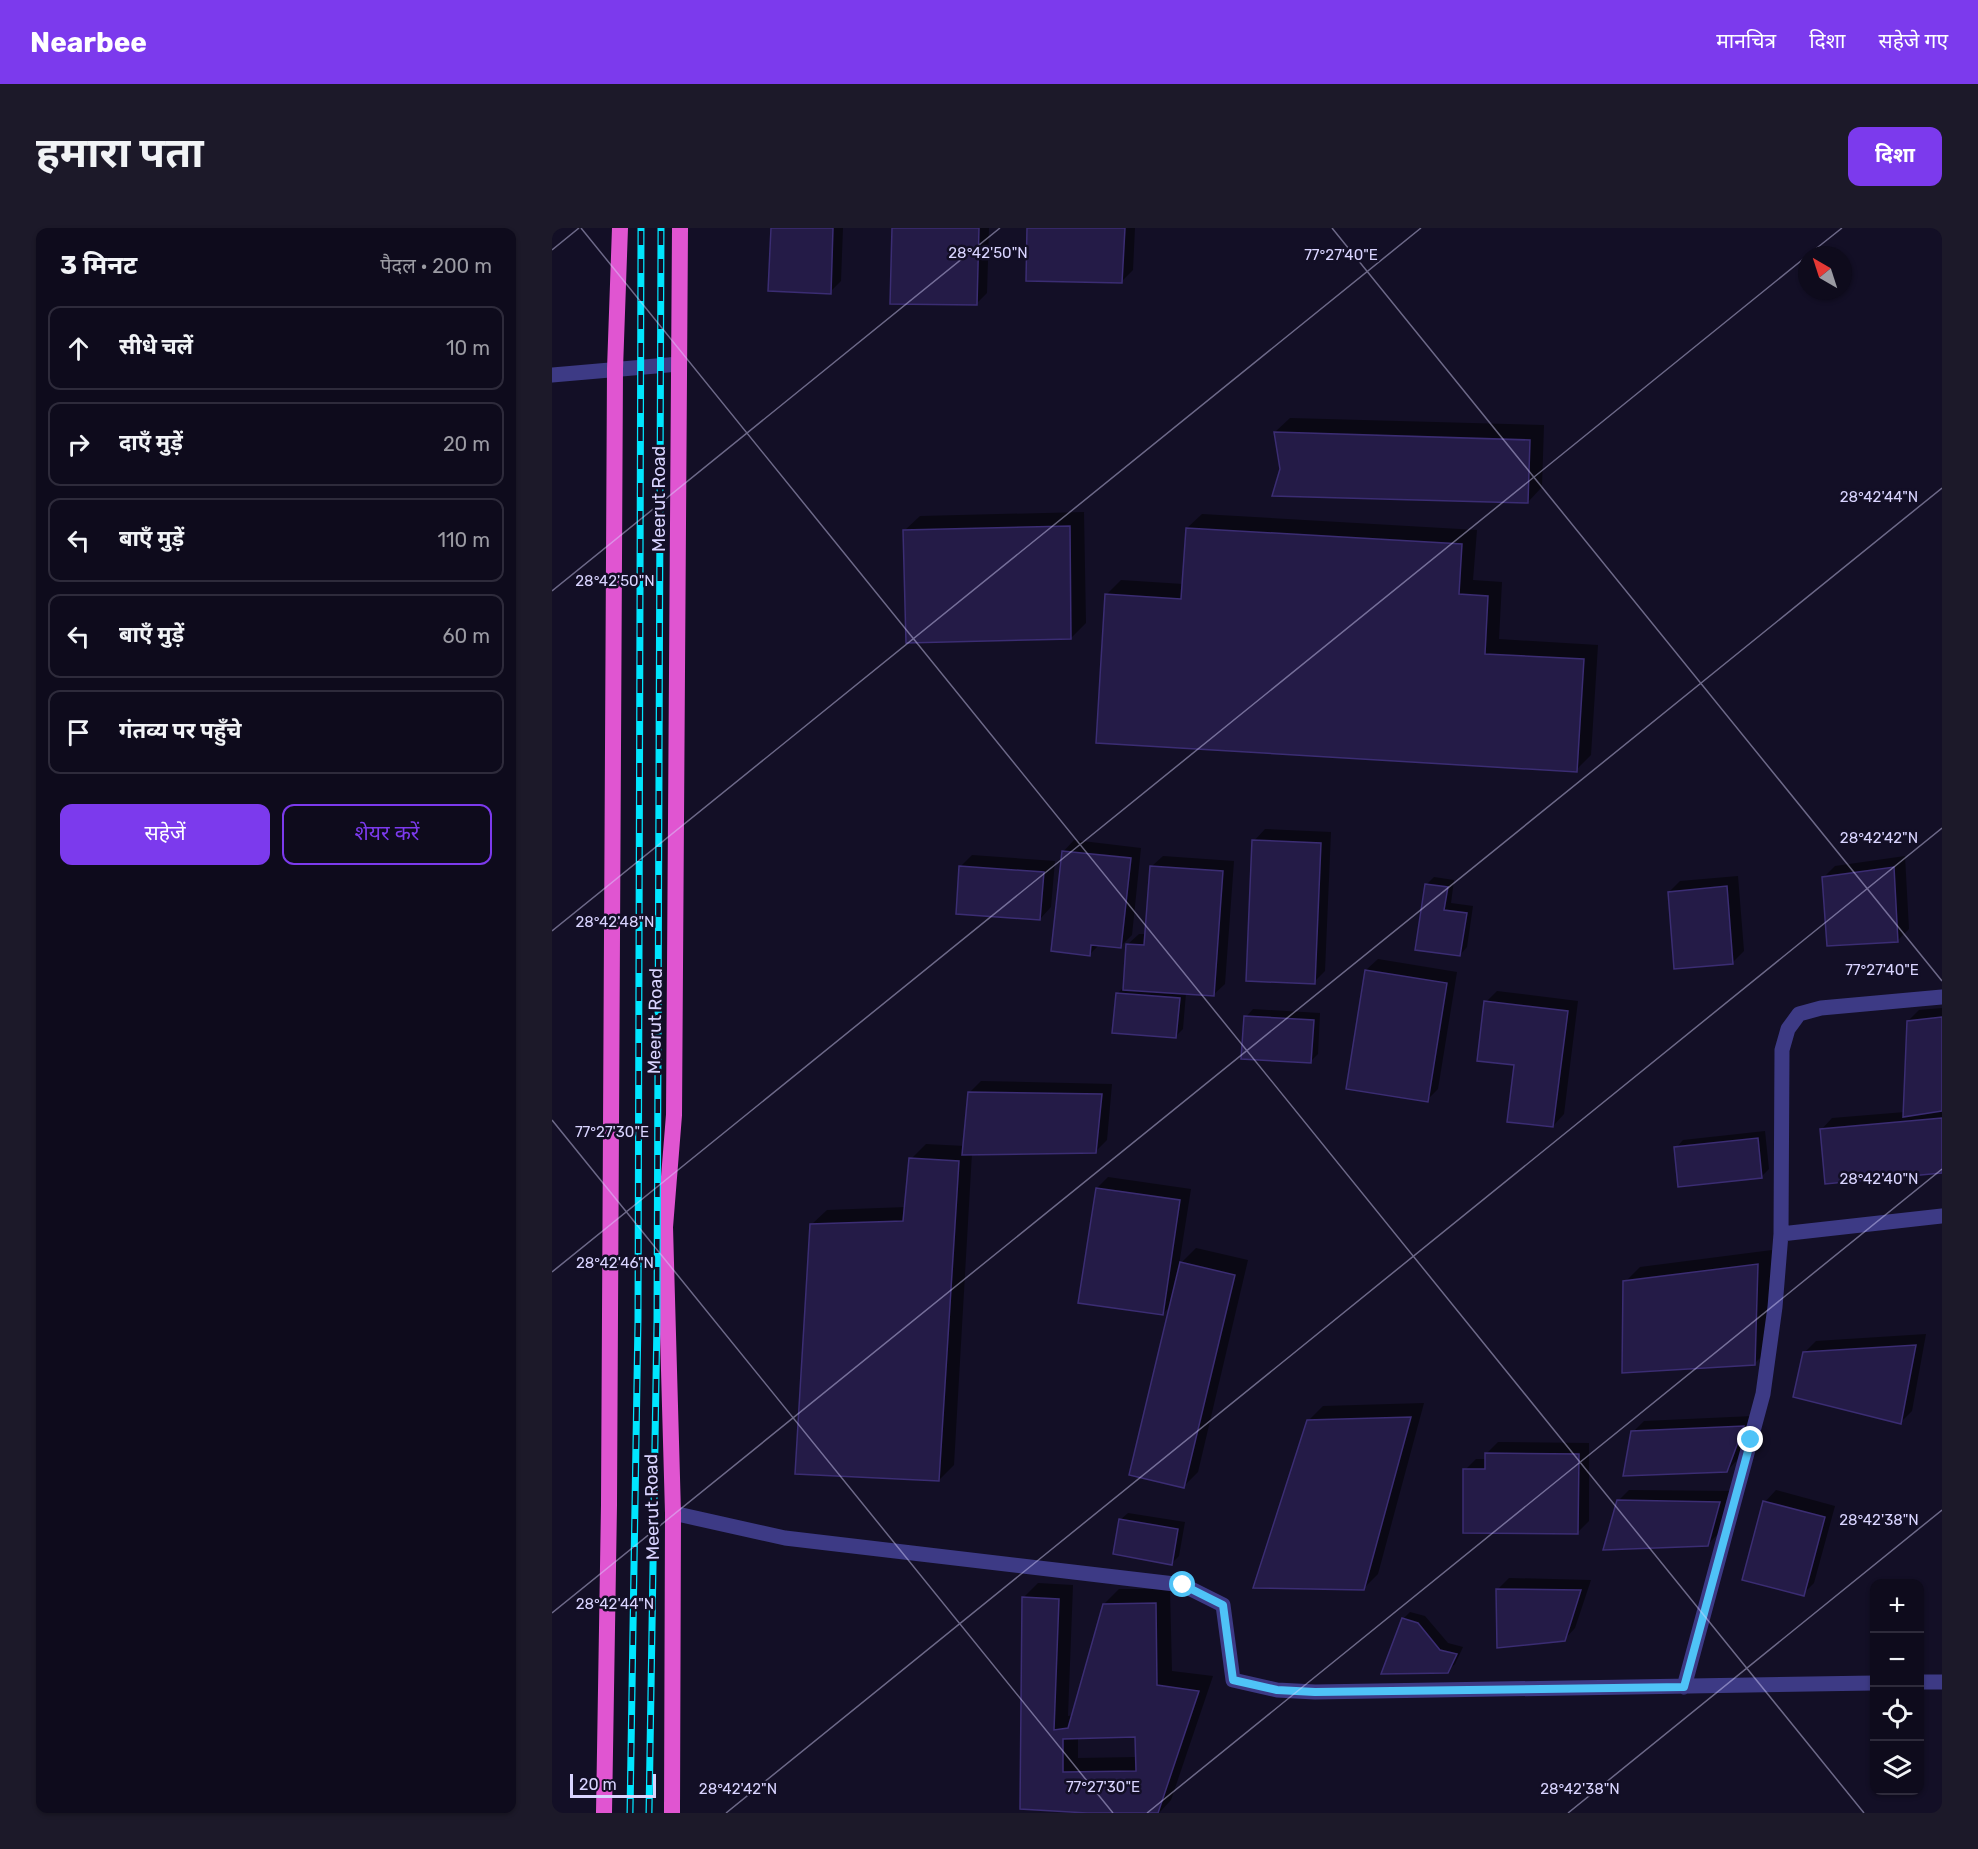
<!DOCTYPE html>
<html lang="hi">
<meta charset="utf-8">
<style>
body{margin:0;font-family:Rubik,"Noto Sans Devanagari",sans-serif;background:#1c1929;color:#f1f3f6}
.controls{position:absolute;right:18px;bottom:18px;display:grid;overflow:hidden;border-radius:12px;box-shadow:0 2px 4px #0004}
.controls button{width:54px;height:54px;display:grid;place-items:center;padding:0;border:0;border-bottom:2px solid #2e2b3b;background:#0e0b1c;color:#f1f3f6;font:30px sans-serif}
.compass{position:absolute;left:1246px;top:18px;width:54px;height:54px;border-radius:50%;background:#0e0b1c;box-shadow:0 2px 4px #0004;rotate:321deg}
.scale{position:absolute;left:18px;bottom:15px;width:86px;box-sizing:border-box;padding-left:6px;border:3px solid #d9d4ff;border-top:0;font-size:16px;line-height:21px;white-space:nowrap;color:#d9d4ff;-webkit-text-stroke:4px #130f26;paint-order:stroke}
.stop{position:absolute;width:18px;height:18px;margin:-14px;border:4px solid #4fc3f7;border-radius:50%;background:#fff}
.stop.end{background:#4fc3f7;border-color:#fff;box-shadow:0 2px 6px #0008}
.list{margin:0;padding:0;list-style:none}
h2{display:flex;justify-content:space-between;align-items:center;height:78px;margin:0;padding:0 24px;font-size:26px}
h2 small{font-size:20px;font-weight:400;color:#9b9ba3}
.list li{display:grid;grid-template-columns:39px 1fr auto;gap:18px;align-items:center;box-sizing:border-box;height:84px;margin:0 12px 12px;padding:0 12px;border:2px solid #2e2b3b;border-radius:12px}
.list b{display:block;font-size:22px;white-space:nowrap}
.list em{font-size:20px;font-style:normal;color:#9b9ba3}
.actions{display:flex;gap:12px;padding:18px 24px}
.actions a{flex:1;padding:14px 0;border:2px solid #7c3aed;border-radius:12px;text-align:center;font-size:21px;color:#7c3aed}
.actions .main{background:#7c3aed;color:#fff}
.icon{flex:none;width:33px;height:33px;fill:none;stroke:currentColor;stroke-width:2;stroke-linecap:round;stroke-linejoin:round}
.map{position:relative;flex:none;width:1390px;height:1585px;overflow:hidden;border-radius:12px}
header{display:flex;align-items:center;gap:36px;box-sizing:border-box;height:84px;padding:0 30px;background:#7c3aed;color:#fff}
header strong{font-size:28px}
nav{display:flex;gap:33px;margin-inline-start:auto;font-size:21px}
.intro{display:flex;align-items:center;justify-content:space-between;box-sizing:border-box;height:144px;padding:0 36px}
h1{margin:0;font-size:42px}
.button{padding:15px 27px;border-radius:12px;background:#7c3aed;color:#fff;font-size:21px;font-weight:700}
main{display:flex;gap:36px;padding:0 36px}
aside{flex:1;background:#0e0b1c;border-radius:12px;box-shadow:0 2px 4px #0004}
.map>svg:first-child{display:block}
.shadow{fill:#0007;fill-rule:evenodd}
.building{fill:#241b47;stroke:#3b2d73;stroke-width:1.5;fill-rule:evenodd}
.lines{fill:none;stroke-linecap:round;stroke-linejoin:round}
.minor{stroke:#3d3a85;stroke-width:15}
.trunk{stroke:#e055d1;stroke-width:16}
.rail-casing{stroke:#00e5ff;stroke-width:7}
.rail{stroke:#130f26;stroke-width:4.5;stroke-dasharray:14;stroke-linecap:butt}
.route{stroke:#4fc3f7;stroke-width:8}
.ticks{fill:none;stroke:#d9d4ff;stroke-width:1.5;stroke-opacity:0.45}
.labels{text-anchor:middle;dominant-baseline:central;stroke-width:5;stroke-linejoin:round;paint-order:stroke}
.street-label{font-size:18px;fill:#d9d4ff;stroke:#130f26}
.ticks-label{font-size:15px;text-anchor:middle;fill:#d9d4ff;stroke:#130f26;stroke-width:5;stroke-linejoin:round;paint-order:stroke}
</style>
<header>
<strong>Nearbee</strong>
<nav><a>मानचित्र</a><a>दिशा</a><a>सहेजे गए</a></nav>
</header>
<div class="intro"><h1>हमारा पता</h1><a class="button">दिशा</a></div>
<main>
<aside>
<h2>3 मिनट<small>पैदल · 200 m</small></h2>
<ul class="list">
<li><svg class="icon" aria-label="ahead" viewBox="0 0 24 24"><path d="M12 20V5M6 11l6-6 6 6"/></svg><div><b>सीधे चलें</b></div><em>10 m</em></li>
<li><svg class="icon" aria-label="right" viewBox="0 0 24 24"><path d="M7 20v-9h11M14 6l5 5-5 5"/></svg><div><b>दाएँ मुड़ें</b></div><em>20 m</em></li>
<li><svg class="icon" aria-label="left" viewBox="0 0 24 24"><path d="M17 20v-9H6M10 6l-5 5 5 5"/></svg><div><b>बाएँ मुड़ें</b></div><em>110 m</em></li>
<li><svg class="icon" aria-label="left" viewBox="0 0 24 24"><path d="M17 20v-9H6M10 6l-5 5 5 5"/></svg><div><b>बाएँ मुड़ें</b></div><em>60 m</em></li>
<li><svg class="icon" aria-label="arrive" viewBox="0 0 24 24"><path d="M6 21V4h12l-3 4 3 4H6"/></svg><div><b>गंतव्य पर पहुँचे</b></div></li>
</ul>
<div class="actions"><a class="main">सहेजें</a><a>शेयर करें</a></div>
</aside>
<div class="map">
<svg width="1390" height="1585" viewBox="0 0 1390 1585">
<rect width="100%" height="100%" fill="#130f26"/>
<path class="shadow" d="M220,0h71l-2,53 -11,11z
M342,0h95l-2,65 -11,11z
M477,0h106l-2,42 -11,11z
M738,190l254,7 -2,62 -14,15 -247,-32 -6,-38z
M532,284l2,111 -15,15 -166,-108 15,-14z
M650,286l275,16 -4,50 29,2 -3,57 99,6 -7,110 -15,15 -470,-175 15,-15 62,4 4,-56z
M713,601l66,3 -6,139 -11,11 -60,-141z
M522,612l67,8 -9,87 -12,12 -20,-3 -10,10 -27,-102z
M420,627l83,6 -4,46 -11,12 -79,-53z
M611,628l71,5 -9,123 -12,11 -27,-2 -3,36 -8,8 -58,-43 8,-8 2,-41 12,-11h8l4,-67z
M1353,628l4,73 -11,11 -74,-63 11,-11z
M1186,648l6,75 -11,11 -64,-70 11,-11z
M882,649l20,3 -3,23 22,3 -6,41 -7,8 -34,-70z
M826,731l79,13 -19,117 -11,11 -61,-130z
M945,763l81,10 -14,113 -11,12 -37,-63 -30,-61z
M1390,780v164l-116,10 -5,-52 11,-12 73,-6 3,-91 11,-11z
M701,781l67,4 -2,41 -8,8 -64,-45z
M429,853l131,3 -5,56 -12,12 -123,1 -18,312 -15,15 -127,-256 15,-14 79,-3 5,-48 15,-15 39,2 5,-54z
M1213,903l4,38 -7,7 -86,-28 7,-8z
M556,949l83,12 -12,76 17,-17 52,12 -50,212 -15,15 -12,-182 -8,9 -66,-126z
M1220,1022l-3,99 -15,15 -129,-82 15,-15z
M1374,1106l-14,77 -11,11 -96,-70 11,-11z
M872,1175l-46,171 -15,15 -55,-168 15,-15z
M1201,1188l-15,43 -11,12 -94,-39 11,-11z
M946,1214l91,1v78l-11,11 -113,-62 11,-11h10v-5z
M1077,1262l101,1 -11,42 -12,12 -89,-44z
M1224,1262l59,16 -21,77 -11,11 -38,-92z
M576,1285l57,9 -6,34 -7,7 -52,-43z
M957,1350l82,2 -16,48 -11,12 -66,-51z
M486,1355l35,2 -5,131 5,-1 31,-111 15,-15h51l2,82 41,5 -42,124 -12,13h-44l-94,-5 2,-210zM585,1508v21l-59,1v-21z
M858,1384l15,4 23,27 15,4 -8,17 -8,7 -44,-52z"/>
<path class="building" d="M219,0h62l-2,66 -63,-3z
M340,0h87l-2,77 -87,-1z
M475,0h98l-3,55 -96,-2z
M722,204l256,8 -2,63 -256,-7 8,-27z
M518,298l1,113 -165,4 -3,-113z
M634,300l276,16 -3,50 29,2 -3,58 99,5 -7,113 -481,-29 9,-149 76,5z
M700,612l69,3 -6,141 -69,-3z
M510,623l69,7 -10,90 -30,-3 -1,11 -39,-5z
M407,638l85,6 -4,48 -84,-6z
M598,638l73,5 -9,125 -91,-6 3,-46 18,1z
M1342,639l4,75 -71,4 -5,-69z
M873,656l23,3 -4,23 23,3 -7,43 -45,-6z
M1175,658l6,78 -59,5 -6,-77z
M813,742l82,13 -19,119 -82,-13z
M564,765l64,5 -4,40 -64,-5z
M932,773l84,10 -15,116 -46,-5 7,-57 -37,-4z
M692,788l70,4 -3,43 -70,-4z
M1390,789v94l-39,6 4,-96z
M416,864l134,2 -6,59 -134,2z
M1390,890v55l-117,11 -5,-55z
M1206,910l4,40 -84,9 -4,-40z
M357,930l50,3 -20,320 -144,-7 15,-250 93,-3z
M544,960l84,12 -17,115 -85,-12z
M628,1034l55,13 -51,213 -55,-13z
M1206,1036l-3,101 -133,8 1,-92z
M1364,1117l-15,79 -108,-27 10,-45z
M859,1189l-47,173 -111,-2 54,-168z
M1192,1198l-17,46 -104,4 8,-45z
M933,1225l94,1 -1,80 -115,-1v-64h22z
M1065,1272l103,2 -12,44 -105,4z
M1211,1273l62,16 -21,79 -62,-16z
M567,1291l59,10 -6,36 -59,-11z
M944,1361l85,1 -16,51 -68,7z
M470,1369l37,2 -5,131 14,-2 35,-124 53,-1 1,82 42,6 -41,122h-71l-67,-4zM583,1509l1,34 -73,1v-33z
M850,1390l16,5 22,27 17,4 -9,19 -67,1z"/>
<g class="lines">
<path class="minor" d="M0,147l127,-11
M1229,1006l161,-18
M121,1285l112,25 398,47 40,20 10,75 44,10 38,2 559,-9
M1368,1454h22
M1132,1459l79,-293 12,-87 6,-73 1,-184 6,-21 11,-15 22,-6 121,-11"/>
<path class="trunk" d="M52,1585l5,-308 6,-1136 5,-141
M120,1585l1,-300 -8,-286 9,-112 6,-887"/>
<g class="rail-casing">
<path id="rail" d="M78,1585l8,-494 3,-1091
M97,1585l8,-494 4,-1091"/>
</g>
<use href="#rail" class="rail"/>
</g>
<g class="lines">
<path class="route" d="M631,1357l40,20 10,75 44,10 38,2 369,-5 67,-247"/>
</g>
<path class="ticks" d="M29,0l1283,1585M780,0l610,753M0,22l27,-22M1256,27l34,-27M0,363l448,-363M0,703l869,-703M0,892l561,693M0,1044l1255,-1016M0,1385l1390,-1125M174,1585l1216,-985M595,1585l795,-644M1016,1585l374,-303"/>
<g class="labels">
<g class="street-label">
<text transform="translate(107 271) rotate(-90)">Meerut Road</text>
<text transform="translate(103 793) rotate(-89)">Meerut Road</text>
<text transform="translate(100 1279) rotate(-91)">Meerut Road</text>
</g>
</g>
<g class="ticks-label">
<text x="436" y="30">28°42'50"N</text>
<text x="789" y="32">77°27'40"E</text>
<text x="1327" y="274">28°42'44"N</text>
<text x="63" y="358">28°42'50"N</text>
<text x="1327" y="615">28°42'42"N</text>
<text x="63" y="699">28°42'48"N</text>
<text x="1330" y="747">77°27'40"E</text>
<text x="60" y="909">77°27'30"E</text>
<text x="1327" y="956">28°42'40"N</text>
<text x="63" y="1040">28°42'46"N</text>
<text x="1327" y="1297">28°42'38"N</text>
<text x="63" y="1381">28°42'44"N</text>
<text x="551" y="1564">77°27'30"E</text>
<text x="186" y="1566">28°42'42"N</text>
<text x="1028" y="1566">28°42'38"N</text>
</g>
</svg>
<div class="controls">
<button>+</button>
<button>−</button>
<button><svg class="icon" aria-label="locate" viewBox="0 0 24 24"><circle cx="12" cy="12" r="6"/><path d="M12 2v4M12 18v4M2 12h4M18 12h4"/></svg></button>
<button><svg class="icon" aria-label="layers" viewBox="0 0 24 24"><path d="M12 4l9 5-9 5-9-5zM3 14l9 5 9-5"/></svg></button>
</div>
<svg class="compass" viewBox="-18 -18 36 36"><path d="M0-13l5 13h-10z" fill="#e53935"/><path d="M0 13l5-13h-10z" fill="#9b9ba3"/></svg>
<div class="scale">20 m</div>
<div class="stop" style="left:631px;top:1357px"></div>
<div class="stop end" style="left:1199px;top:1212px"></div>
</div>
</main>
